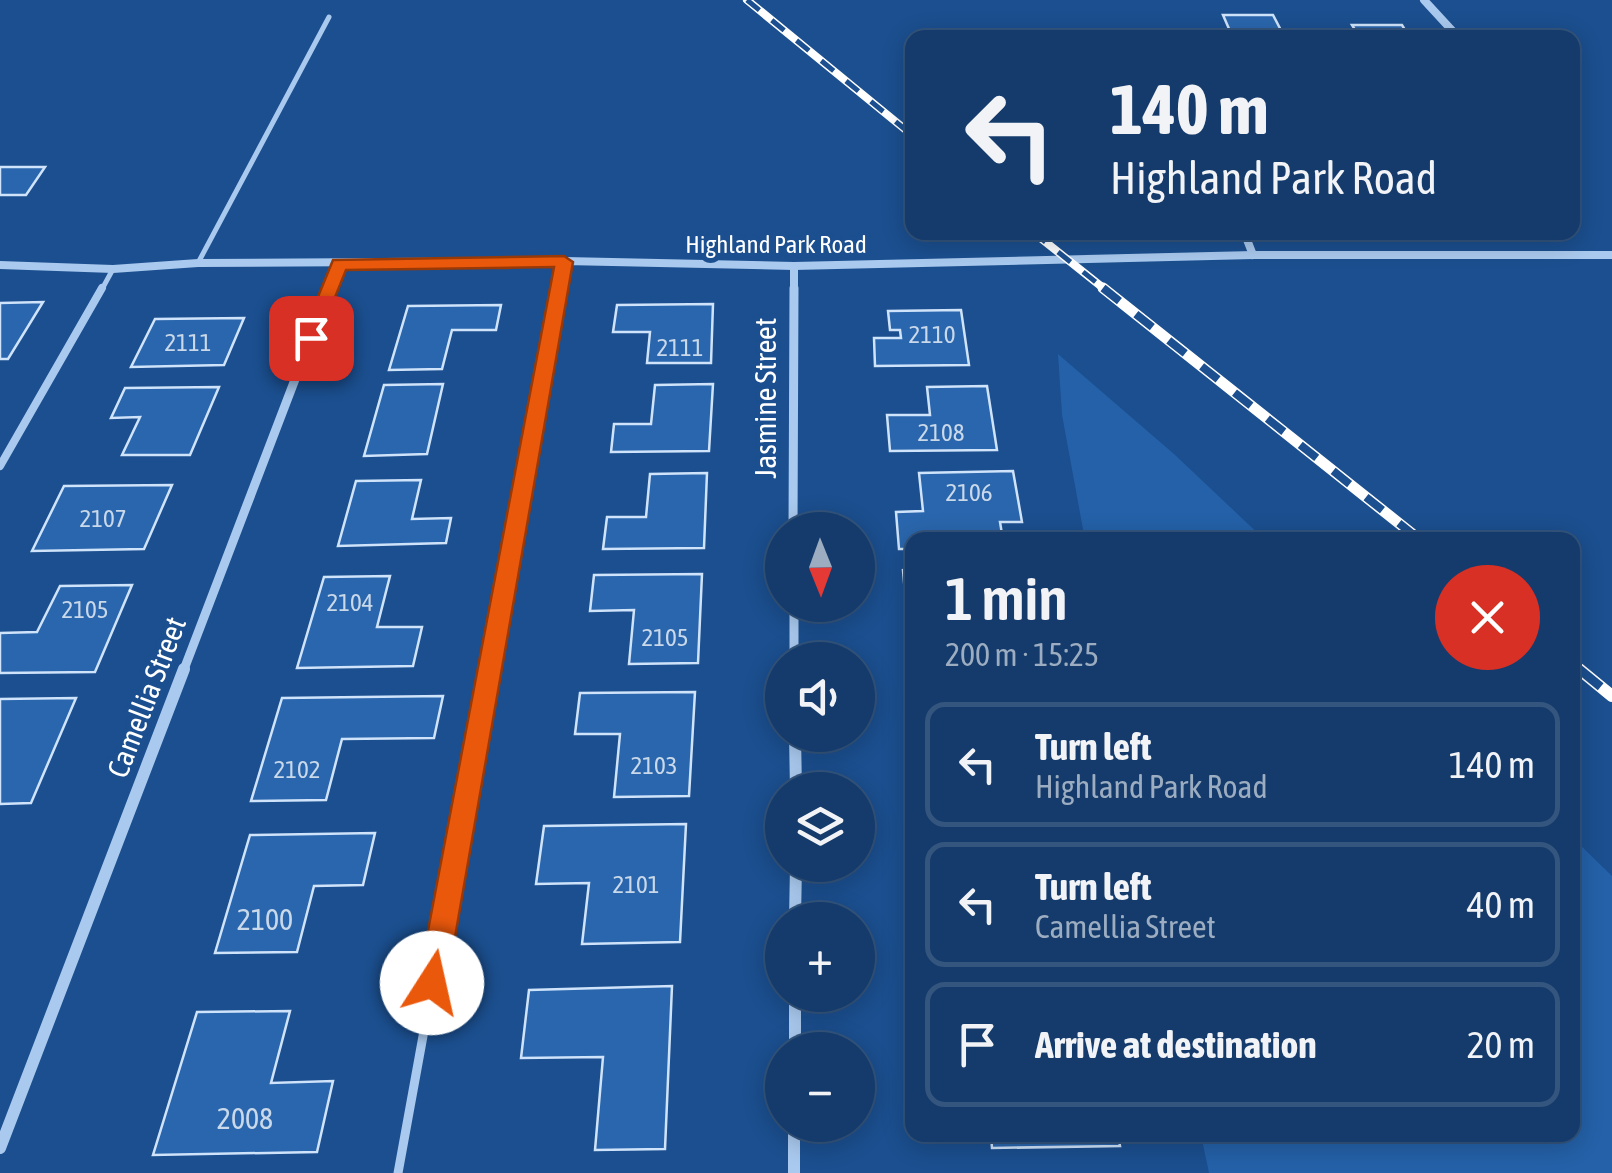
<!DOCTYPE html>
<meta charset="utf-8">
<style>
:root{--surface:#143b6b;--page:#1d4271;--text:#f1f3f6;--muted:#9dadc1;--line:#33557e}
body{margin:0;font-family:"Asap Condensed",sans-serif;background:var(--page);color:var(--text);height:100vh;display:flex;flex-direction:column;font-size:38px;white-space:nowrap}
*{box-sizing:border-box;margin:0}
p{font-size:32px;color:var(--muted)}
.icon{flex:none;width:55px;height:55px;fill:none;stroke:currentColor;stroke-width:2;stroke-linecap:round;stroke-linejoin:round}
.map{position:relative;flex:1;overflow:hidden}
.side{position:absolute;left:905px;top:532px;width:675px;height:610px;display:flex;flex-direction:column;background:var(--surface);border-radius:20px;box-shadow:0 5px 25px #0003,0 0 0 2px var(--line)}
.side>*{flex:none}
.top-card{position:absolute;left:905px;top:30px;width:675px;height:210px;border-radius:20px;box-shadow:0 5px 25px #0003,0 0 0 2px var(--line);background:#143b6b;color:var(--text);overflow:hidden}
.needle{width:65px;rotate:179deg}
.fabs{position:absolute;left:765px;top:512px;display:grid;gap:20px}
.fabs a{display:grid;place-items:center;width:110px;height:110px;border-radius:50%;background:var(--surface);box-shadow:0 5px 25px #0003,0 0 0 2px var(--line);font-size:50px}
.pin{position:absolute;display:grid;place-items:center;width:85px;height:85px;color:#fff;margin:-42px;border-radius:20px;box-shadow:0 5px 15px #0006}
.me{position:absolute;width:110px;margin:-55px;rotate:10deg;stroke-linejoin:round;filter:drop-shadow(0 0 8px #0008)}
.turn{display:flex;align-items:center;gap:35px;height:210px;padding:0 40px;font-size:45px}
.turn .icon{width:130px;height:130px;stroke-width:2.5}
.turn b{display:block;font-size:70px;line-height:85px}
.round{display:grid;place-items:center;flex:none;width:105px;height:105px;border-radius:52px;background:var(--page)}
.headline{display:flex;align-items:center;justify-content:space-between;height:170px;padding:0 40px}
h1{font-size:60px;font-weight:600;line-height:75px}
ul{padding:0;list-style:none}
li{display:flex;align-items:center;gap:30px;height:125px;margin:0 20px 15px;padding:0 20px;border:5px solid var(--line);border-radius:20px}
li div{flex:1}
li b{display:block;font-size:38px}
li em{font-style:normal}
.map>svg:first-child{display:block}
</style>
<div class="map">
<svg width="1612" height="1173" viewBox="0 0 1612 1173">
<rect width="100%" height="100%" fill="#1b4f8f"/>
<g fill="#2461a8">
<polygon points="1058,354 1174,454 1265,540 1085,540 1062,415"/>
<polygon points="1573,838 1612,876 1612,1173 1209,1173 1201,1135 1572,1135"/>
</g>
<g fill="#2a66ad" stroke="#cfe3fa" stroke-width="2.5">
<polygon points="1223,15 1273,15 1285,38 1233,38"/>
<polygon points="1352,25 1402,25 1410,38 1360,38"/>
<polygon points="0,167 45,167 26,195 0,195"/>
<polygon points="43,302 8,359 0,359 0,303"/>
<polygon points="713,304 711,363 647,363 650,332 613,332 617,305"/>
<polygon points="501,305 496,330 452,330 442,369 389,370 408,306"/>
<polygon points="961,310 969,365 875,366 874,338 901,338 900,330 890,330 888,311"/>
<polygon points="244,318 224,365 131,367 155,319"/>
<polygon points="443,384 427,454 364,456 384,385"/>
<polygon points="713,384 709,451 611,452 614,424 651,424 655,385"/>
<polygon points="987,386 997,450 890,451 887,415 930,415 927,387"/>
<polygon points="219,387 190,455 122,455 140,417 111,418 125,388"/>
<polygon points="1013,471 1022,522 1000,522 1003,540 912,540 912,549 899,549 896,512 923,511 919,473"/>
<polygon points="707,473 704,548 603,549 607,517 646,517 650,474"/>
<polygon points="421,480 412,519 451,518 446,543 338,546 356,481"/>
<polygon points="172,485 144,549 32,551 64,486"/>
<polygon points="912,569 912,662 911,662 903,570"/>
<polygon points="702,574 698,663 629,664 634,610 590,611 594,575"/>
<polygon points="390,576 377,627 422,627 413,666 297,668 324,577"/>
<polygon points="132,585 95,672 0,673 0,633 37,632 60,586"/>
<polygon points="695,692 689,796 614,797 620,734 575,734 580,693"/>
<polygon points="443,696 434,738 342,739 326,800 251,801 282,698"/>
<polygon points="76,698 31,803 0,804 0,699"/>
<polygon points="686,824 680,942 582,944 589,883 536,884 544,826"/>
<polygon points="375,833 363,885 314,886 297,952 215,953 250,835"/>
<polygon points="672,986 665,1149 595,1150 603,1057 521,1058 529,990"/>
<polygon points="290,1011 271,1083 333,1081 317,1152 153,1155 197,1012"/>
<polygon points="991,1135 1118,1135 1120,1146 992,1148"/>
</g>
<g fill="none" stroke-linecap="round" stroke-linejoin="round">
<g stroke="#a9c9ee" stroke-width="5">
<polyline points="198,263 329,17"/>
<polyline points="101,291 113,269"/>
<polyline points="560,291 565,261"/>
</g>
<g stroke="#a9c9ee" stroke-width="8">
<polyline points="0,466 102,288"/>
<polyline points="490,672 560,288"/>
</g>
<polyline stroke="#a9c9ee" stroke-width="9" points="398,1173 490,669"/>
<g stroke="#a9c9ee" stroke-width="8">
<polyline points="1424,0 1459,38"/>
<polyline points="1244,232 1253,255"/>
<polyline points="0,265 113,269 198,263 565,261 794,266 1253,255 1612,255"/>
<polyline points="329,291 339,264"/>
<polyline points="794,291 794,266"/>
</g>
<g stroke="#a9c9ee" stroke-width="9">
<polyline points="793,530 794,288"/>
<polyline points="794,605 794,660"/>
<polyline points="183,672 330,288"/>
</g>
<g stroke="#a9c9ee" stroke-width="12">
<polyline points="795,735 796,790"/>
<polyline points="795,920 796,865"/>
<polyline points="795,995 795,1050"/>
<polyline points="794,1125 794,1173"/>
<polyline points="0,1148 184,669"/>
</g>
<g stroke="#fff" stroke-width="8">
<g id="rail-far2">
<polyline points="747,0 912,135"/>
<polyline points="1033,232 1107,291"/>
</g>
</g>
<g stroke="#fff" stroke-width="11">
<g id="rail-far1">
<polyline points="1103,288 1420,540"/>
<polyline points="1572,664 1582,672"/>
</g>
</g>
<g stroke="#fff" stroke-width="12">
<polyline id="rail" points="1579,669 1612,696"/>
</g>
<use href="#rail-far2" stroke="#1b4f8f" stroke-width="5" stroke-dasharray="16" stroke-linecap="butt"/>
<use href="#rail-far1" stroke="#1b4f8f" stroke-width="8" stroke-dasharray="21" stroke-linecap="butt"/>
<use href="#rail" stroke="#1b4f8f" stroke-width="9" stroke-dasharray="28" stroke-linecap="butt"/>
</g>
<polygon fill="#ea580c" stroke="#983908" stroke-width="2.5" points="564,256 573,262 447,983 443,993 432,997 422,993 418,983 554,267 346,270 317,342 311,344 301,338 333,260"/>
<g text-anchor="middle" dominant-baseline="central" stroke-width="10" stroke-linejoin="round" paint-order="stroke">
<g font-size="25" fill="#fff" stroke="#1b4f8f">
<text x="776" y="244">Highland Park Road</text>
</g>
<g font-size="25" fill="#cad9ea">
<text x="932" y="334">2110</text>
<text x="188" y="342">2111</text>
<text x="680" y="347">2111</text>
<text x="941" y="432">2108</text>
<text x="969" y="492">2106</text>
<text x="103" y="518">2107</text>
<text x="350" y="602">2104</text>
<text x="85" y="609">2105</text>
<text x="665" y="637">2105</text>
<text x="654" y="765">2103</text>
<text x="297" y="769">2102</text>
<text x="636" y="884">2101</text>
</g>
<g font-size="30" fill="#fff" stroke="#1b4f8f">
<text transform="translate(765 398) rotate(-90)">Jasmine Street</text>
<text transform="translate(146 697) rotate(-69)">Camellia Street</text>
</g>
<g font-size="30" fill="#cad9ea">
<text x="265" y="919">2100</text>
<text x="245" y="1118">2008</text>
</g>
</g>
</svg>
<div class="fabs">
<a><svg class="needle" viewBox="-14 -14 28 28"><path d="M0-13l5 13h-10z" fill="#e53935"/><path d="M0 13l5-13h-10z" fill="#9dadc1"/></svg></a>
<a><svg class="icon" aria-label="sound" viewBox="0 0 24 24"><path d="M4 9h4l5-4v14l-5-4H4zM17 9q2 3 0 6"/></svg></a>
<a><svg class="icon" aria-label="layers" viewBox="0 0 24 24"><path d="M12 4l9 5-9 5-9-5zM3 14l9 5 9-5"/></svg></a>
<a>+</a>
<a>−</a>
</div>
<div class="pin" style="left:311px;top:338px;background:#d93025"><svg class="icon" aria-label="arrive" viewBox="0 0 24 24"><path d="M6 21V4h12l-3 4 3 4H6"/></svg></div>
<svg class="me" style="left:432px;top:983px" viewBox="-20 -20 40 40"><circle r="19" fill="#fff"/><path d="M0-13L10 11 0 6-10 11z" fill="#ea580c"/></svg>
<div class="top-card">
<div class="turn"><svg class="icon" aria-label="left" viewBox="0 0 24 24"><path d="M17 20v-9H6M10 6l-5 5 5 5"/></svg><div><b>140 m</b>Highland Park Road</div></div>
</div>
<section class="side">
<div class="headline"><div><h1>1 min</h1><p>200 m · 15:25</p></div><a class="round" style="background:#d93025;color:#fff"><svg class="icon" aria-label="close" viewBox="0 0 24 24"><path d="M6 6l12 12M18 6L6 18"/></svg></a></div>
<ul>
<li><svg class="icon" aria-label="left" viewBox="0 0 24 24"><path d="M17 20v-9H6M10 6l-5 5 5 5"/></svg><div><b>Turn left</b><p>Highland Park Road</p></div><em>140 m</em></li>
<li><svg class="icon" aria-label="left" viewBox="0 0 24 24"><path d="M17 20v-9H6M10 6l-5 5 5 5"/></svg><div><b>Turn left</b><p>Camellia Street</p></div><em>40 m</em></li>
<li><svg class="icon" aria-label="arrive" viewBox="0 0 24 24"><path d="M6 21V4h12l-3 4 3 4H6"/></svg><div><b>Arrive at destination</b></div><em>20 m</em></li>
</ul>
</section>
</div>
